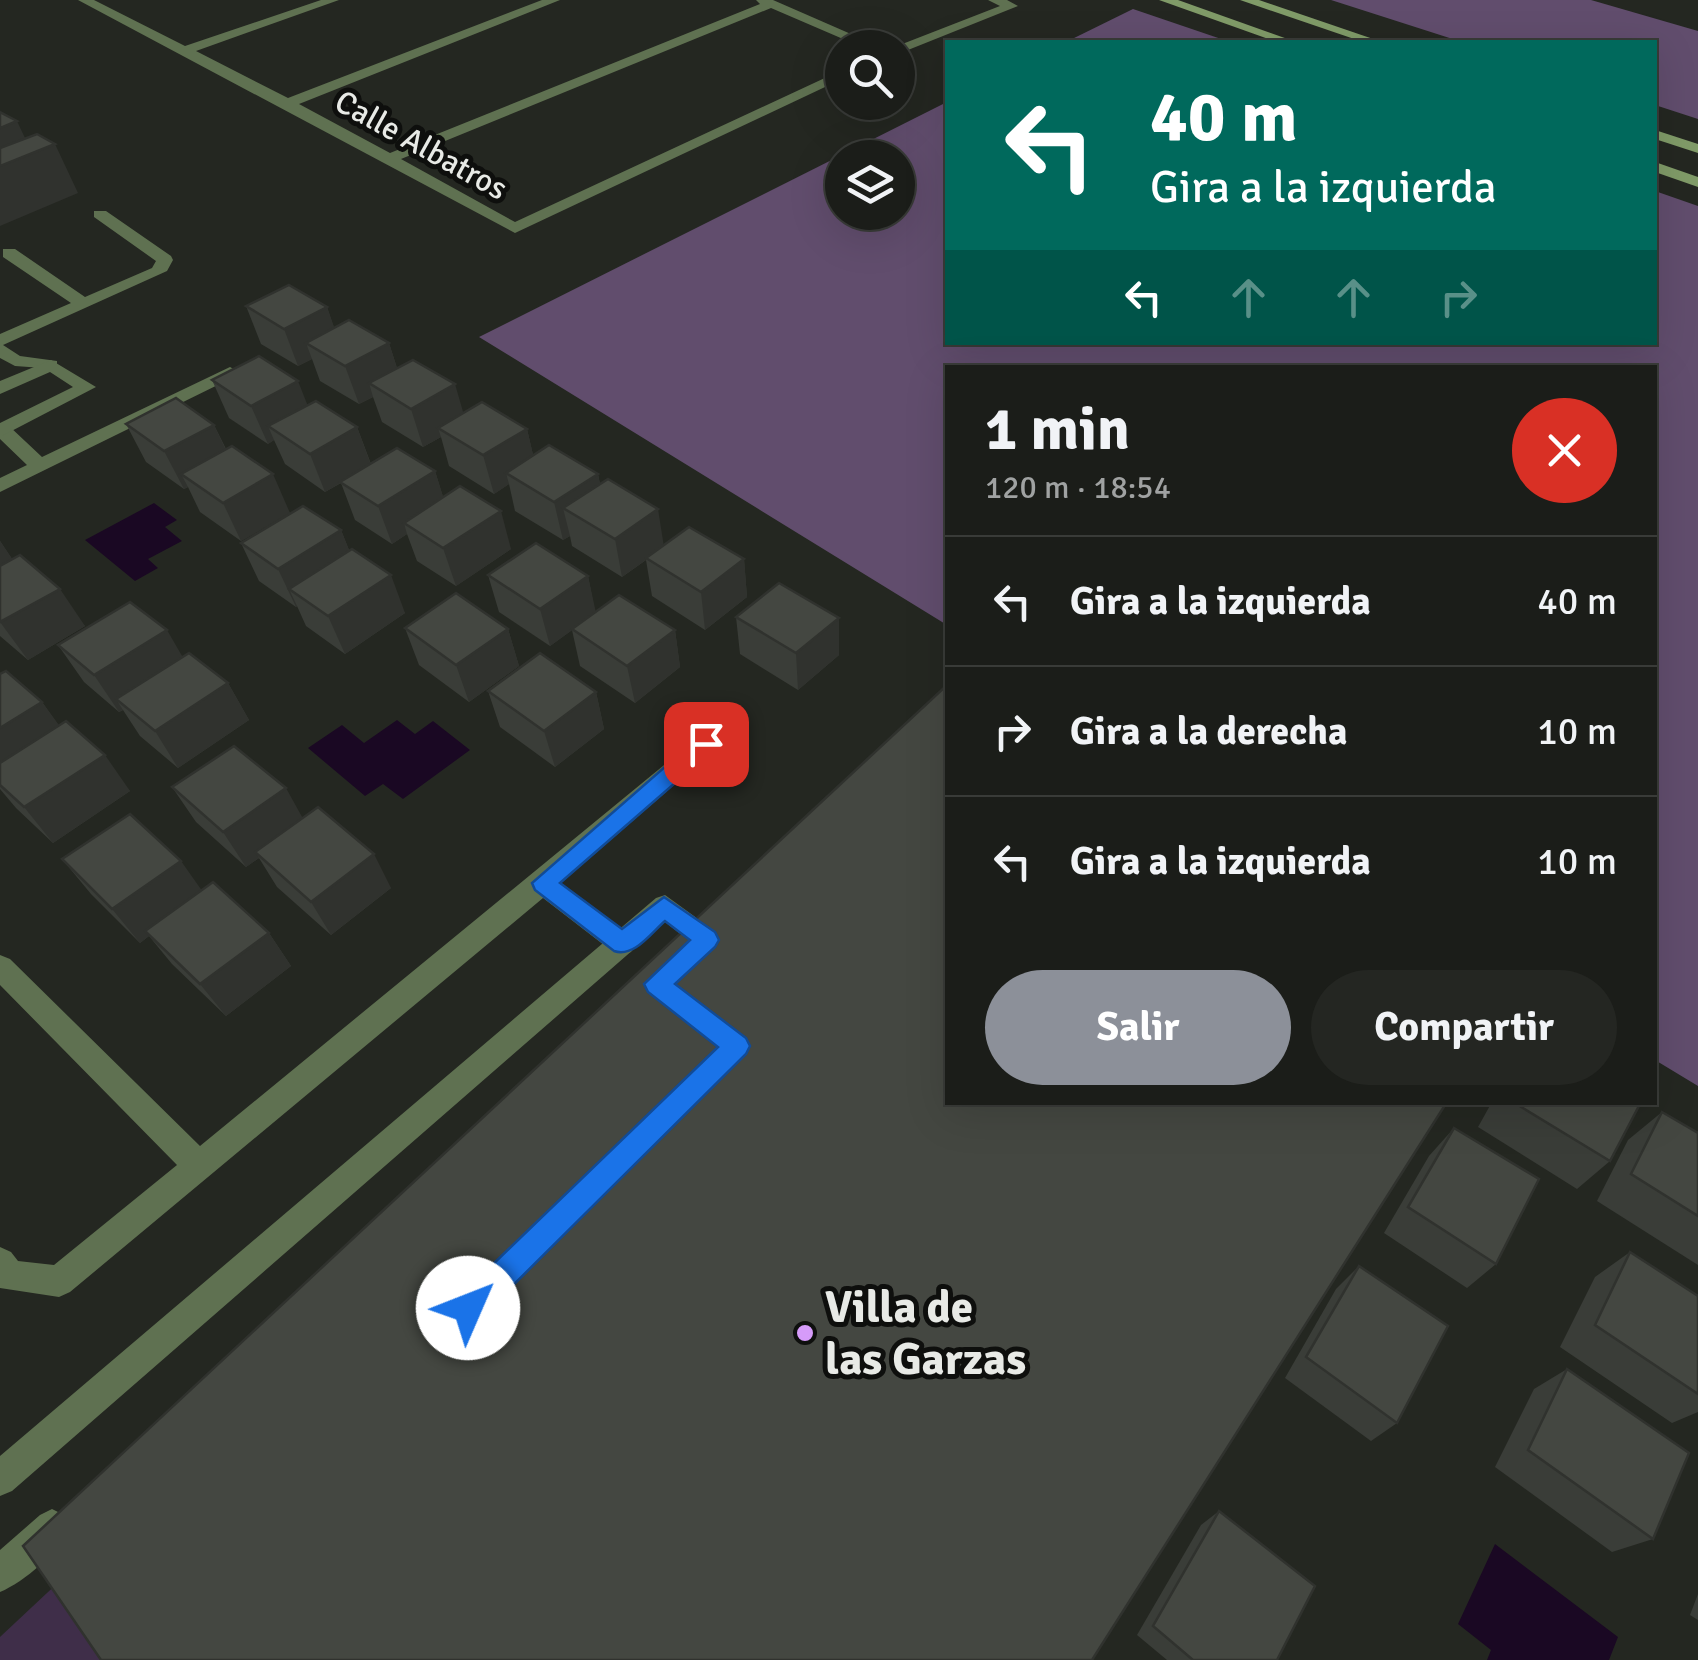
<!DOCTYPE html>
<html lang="es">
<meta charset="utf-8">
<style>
:root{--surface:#1b1d19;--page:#242622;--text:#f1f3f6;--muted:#a0a2a2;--line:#393b38;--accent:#8c9099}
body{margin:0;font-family:Signika,sans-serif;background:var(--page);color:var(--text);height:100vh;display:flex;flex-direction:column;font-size:38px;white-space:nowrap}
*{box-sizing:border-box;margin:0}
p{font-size:32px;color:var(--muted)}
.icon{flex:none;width:55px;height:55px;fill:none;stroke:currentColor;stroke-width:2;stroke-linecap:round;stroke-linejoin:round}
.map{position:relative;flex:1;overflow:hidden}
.panel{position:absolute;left:945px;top:365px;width:712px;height:740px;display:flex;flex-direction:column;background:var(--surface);border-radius:0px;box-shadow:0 10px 40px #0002,0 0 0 2px var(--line)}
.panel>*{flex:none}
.guide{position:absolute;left:945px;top:40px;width:712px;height:305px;border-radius:0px;box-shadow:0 10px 40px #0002,0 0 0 2px var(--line);background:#00695c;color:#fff;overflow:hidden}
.buttons{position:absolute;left:825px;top:30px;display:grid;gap:20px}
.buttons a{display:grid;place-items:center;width:90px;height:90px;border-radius:50%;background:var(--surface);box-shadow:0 10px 40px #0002,0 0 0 2px var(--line);font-size:50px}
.pin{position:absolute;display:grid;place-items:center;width:85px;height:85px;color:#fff;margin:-42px;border-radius:20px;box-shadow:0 5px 15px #0006}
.me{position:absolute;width:110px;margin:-55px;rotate:46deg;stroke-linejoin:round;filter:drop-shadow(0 0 8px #0008)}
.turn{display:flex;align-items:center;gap:35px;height:210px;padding:0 40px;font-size:45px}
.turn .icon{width:130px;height:130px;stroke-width:2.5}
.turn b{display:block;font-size:70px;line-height:85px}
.lanes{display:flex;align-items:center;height:95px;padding:0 40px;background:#0003;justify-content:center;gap:50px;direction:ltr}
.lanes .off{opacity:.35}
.round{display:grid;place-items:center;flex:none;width:105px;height:105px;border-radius:52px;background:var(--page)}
.summary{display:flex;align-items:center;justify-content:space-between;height:170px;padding:0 40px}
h1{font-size:60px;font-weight:700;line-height:75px}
.primary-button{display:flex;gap:20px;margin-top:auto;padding:20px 40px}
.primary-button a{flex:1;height:115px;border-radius:60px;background:var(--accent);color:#fff;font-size:40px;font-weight:700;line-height:115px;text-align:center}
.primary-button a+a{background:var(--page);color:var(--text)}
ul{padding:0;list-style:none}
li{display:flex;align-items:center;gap:30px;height:130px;padding:0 40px;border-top:2px solid var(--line)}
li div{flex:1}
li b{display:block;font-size:38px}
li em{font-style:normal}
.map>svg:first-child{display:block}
</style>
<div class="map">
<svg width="1698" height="1660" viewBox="0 0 1698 1660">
<rect width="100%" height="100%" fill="#242721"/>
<polygon fill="#3f2e49" points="79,1563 148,1660 0,1660 0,1637"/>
<g fill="#614d6d" fill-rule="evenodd">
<polygon points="1331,0 1591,0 1698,31 1698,119 1655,105 1655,42 1462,42"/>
<polygon points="1133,9 1230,42 1066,42"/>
<path d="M 947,102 L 948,342 L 1655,342 L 1655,191 L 1698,206 L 1698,1086 L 1655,1060 L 1655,368 L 948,368 L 947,625 L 479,337 ZM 842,158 L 898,158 L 898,212 L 842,212 Z"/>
</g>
<g fill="#1a0823">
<polygon points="154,503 177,520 165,527 182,541 148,559 158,568 135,581 85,540"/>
<polygon points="397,720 415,734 433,721 470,750 403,799 383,784 365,796 308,748 342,725 364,743"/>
<polygon points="1495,1544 1618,1637 1609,1660 1487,1660 1491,1650 1458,1624"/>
</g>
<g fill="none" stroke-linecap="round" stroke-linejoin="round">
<g fill="#5f7151" fill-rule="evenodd">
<polygon points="94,211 106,211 171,256 173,260 167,271 3,345 20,356 57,361 57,369 15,366 0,358 0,334 71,303 3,257 3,249 15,249 85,297 152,268 156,261 94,217"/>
<polygon points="230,367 239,372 236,376 0,492 0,478 27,465 0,439 0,425 9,426 42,457"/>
<polygon points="733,712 745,721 741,727 561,883 631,936 635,944 631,952 622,955 613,952 543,898 70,1292 59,1297 0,1288 0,1247 11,1252 18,1261 54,1265 177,1165 0,985 0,955 10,959 200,1146 725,715"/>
</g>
<g fill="#5f7151" fill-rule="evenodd">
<polygon points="78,0 94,0 185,46 321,0 339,0 196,51 288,98 542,0 560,0 299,104 390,153 760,4 756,0 773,0 883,48 864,48 771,8 401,159 515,222 842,70 842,79 515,233"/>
<polygon points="988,0 1007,0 1018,6 903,52 898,53 898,48 892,48 1000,6"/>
<polygon points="51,360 96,387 0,437 0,423 73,387 50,372 0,394 0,381"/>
<polygon points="665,895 716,932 720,940 716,948 699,957 690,954 686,946 688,940 665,922 12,1491 0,1496 0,1456 656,898"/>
<path d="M 52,1509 L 64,1515 L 70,1527 C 59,1552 24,1582 0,1592 L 0,1550 L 40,1515 Z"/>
</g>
<g fill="#809b68" fill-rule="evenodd">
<polygon points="1159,0 1178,0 1296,42 1277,42"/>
<polygon points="1240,0 1259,0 1382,42 1363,42"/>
<polygon points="1655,130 1698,144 1698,153 1655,139"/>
<polygon points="1655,162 1698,177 1698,187 1655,172"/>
</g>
</g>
<g fill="#3a3d38">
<polygon points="246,306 327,307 334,328 389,343 397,368 463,413 527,429 533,455 598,474 600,484 664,546 744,559 747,597 705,630 652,596 646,560 622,577 572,546 570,536 563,540 515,511 509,484 494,494 449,466 441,437 423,447 382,422 373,397 359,404 320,381 312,359 298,366 261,344"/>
<polygon points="212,380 308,405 357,427 371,464 435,471 443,497 511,549 456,586 417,561 407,534 392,544 355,520 341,483 325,492 285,464 274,440 268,444 229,418"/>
<polygon points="126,424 214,425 226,449 290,513 241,541 200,512 188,487 184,489 146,462"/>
<polygon points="341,530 349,550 405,613 345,654 306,626 297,606 296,607 259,581 241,543"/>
<polygon points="0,541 12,559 85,626 28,660 0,636"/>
<polygon points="488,575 588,576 595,612 675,630 680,667 635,703 580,666 572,630 550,646 499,612"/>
<polygon points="736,617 839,618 839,655 798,690 740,654"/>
<polygon points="405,628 508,629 519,666 469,702 419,665"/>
<polygon points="58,645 228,683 249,720 178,768 140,736 123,710 119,712 84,682"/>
<polygon points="0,674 42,702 59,726 130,791 53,843 16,808 0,789"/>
<polygon points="488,691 596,692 604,729 555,767 500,727"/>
<polygon points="172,787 303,818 391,888 331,935 277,887 259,858 246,867 196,822"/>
<polygon points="62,859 202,890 269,933 291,966 226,1016 172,964 149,936 140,943 91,894"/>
<polygon points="1492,1102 1641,1102 1610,1161 1577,1189 1478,1127"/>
<polygon points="1662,1112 1698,1133 1698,1265 1597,1201 1628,1140"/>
<polygon points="1454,1128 1496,1264 1467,1288 1384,1233 1429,1156"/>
<polygon points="1630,1252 1698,1296 1698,1412 1672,1423 1560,1347 1595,1277"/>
<polygon points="1359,1266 1397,1423 1371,1441 1285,1378 1336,1289"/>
<polygon points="1567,1369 1653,1539 1612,1552 1495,1467 1534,1389"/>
<polygon points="1219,1511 1277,1660 1167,1660 1137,1635 1201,1525"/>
<polygon points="1698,1594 1698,1620 1690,1615"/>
</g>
<g fill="#30322e">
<polygon points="17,121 32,153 55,144 78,193 0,226 0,128"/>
<polygon points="327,307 340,344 306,343 312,359 298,366 284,329"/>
<polygon points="389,343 401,381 369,383 373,397 359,404 345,366"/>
<polygon points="298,381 313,419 268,426 274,440 268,444 251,406"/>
<polygon points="455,384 466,422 438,428 441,437 423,447 411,409"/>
<polygon points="214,425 232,463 181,474 188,487 184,489 164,451"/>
<polygon points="357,427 371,465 325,492 310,454"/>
<polygon points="527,429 536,467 506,473 509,484 494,494 483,455"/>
<polygon points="435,471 447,509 404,523 407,534 392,544 378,506"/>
<polygon points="273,474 290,513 241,541 223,503"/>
<polygon points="598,474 605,512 563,508 570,536 563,540 554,502"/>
<polygon points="658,509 664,547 622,577 615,539"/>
<polygon points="501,511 511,549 456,586 443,548"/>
<polygon points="341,530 356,568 289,589 297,606 296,607 278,569"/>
<polygon points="0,541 21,572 0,584"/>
<polygon points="744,559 747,597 705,630 701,592"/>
<polygon points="391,575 405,613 345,654 328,616"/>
<polygon points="588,576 596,613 550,646 540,609"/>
<polygon points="60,589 85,626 28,660 0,622"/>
<polygon points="839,618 839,655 798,690 796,653"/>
<polygon points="508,629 519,666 469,702 456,665"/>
<polygon points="167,630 189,668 116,699 123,710 119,712 94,675"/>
<polygon points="675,630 680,667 635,703 627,666"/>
<polygon points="228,683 249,720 178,768 155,731"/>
<polygon points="596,692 604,729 555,767 544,731"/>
<polygon points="42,702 69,739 0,783 0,728"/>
<polygon points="105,755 130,791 53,843 24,807"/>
<polygon points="286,788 306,824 255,852 259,858 246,867 223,832"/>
<polygon points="374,854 391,888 331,935 311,902"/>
<polygon points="181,861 205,895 145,931 149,936 140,943 112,909"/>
<polygon points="269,933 291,966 226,1016 200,984"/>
</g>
<g fill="#444741" stroke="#30322e" stroke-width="2.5">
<polygon points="0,112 17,121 0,128"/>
<polygon points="37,134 55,144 0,166 0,148"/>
<polygon points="289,285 327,307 284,329 246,306"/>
<polygon points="349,320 389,343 345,366 306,343"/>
<polygon points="259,356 298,381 251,406 212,380"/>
<polygon points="413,360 455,384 411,409 369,383"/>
<polygon points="176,398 214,425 164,451 126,424"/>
<polygon points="316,401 357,427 310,454 268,426"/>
<polygon points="482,402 527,429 483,455 438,428"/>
<polygon points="549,445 598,474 554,502 506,473"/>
<polygon points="232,446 273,474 223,503 181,474"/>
<polygon points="397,448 435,471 378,506 340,482"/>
<polygon points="608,479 658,509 615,539 563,508"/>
<polygon points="460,486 501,511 443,548 404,523"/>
<polygon points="303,506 341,530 278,569 241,543"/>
<polygon points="689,527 744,559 701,592 646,558"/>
<polygon points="536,543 588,576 540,609 488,575"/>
<polygon points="352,549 391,575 328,616 289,589"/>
<polygon points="20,555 60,589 0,622 0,566"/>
<polygon points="779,583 839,618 796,653 736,617"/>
<polygon points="456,593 508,629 456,665 405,628"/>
<polygon points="619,595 675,630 627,666 572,629"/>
<polygon points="130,602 167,630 94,675 58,645"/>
<polygon points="189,653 228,683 155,731 116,699"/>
<polygon points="540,653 596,692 544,731 488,691"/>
<polygon points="6,671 42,702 0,728 0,674"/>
<polygon points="948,684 948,1102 1447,1102 1092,1660 101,1660 23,1546"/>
<polygon points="66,721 105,755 24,807 0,785 0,763"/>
<polygon points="234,746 286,788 223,832 172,787"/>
<polygon points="318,807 374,854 311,902 255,852"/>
<polygon points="130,814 181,861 112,909 62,859"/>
<polygon points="213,882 269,933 200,984 145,931"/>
<polygon points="1513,1102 1641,1102 1610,1161"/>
<polygon points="1662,1112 1698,1133 1698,1216 1631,1174"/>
<polygon points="1454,1128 1539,1179 1496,1264 1408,1207"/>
<polygon points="1630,1252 1698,1296 1698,1394 1595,1325"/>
<polygon points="1359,1266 1448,1326 1397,1423 1306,1357"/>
<polygon points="1567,1369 1689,1453 1653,1539 1528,1450"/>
<polygon points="1219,1511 1315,1586 1277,1660 1193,1660 1153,1626"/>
</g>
<path fill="#1a73e8" stroke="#114b97" stroke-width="2.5" d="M 706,736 L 716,744 L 713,750 L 560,883 L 622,929 L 664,897 L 715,932 L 719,940 L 715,947 L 675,984 L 746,1038 L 750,1046 L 746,1054 L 479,1319 L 468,1323 L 458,1319 L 454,1308 L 458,1298 L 718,1047 L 648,992 L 644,984 L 690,940 L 665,921 C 651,933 634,958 614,951 L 535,890 L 532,883 L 698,738 Z"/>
<circle fill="#d69bf9" stroke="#0e0f0d" stroke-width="4" cx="805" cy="1333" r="10"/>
<g text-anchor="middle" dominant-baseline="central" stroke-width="10" stroke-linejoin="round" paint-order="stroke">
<g font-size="32" fill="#e8eae6" stroke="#0e0f0d">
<text transform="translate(421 145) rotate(29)">Calle Albatros</text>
</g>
<g font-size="45" font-weight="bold" fill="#e8eae6" stroke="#0e0f0d" text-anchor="start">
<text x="825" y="1307">Villa de<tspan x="825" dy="52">las Garzas</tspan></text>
</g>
</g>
</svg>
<div class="buttons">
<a><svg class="icon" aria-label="search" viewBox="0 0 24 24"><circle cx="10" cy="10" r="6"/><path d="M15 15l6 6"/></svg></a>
<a><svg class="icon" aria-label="layers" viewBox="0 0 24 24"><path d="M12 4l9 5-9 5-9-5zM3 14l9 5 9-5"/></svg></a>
</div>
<div class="pin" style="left:706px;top:744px;background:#d93025"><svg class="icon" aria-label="arrive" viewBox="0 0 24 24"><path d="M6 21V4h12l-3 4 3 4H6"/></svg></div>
<svg class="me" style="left:468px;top:1308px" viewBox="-20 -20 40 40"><circle r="19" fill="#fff"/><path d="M0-13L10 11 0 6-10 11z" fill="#1a73e8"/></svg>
<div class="guide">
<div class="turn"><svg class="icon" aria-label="left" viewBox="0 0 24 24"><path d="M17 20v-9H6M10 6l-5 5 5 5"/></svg><div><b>40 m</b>Gira a la izquierda</div></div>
<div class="lanes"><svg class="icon" aria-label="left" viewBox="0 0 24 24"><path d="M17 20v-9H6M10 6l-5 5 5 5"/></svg><svg class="icon off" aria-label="ahead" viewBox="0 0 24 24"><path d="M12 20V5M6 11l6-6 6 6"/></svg><svg class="icon off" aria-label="ahead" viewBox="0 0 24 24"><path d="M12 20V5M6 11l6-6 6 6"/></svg><svg class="icon off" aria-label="right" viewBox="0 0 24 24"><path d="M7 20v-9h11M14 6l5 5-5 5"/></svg></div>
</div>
<section class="panel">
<div class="summary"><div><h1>1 min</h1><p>120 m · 18:54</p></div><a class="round" style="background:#d93025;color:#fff"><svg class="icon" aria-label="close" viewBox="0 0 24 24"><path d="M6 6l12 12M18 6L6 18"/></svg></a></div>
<ul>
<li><svg class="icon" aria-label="left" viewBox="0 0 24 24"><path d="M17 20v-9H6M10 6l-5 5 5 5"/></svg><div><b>Gira a la izquierda</b></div><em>40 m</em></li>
<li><svg class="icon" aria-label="right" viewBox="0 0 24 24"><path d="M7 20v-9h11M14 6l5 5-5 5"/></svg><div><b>Gira a la derecha</b></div><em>10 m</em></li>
<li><svg class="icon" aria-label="left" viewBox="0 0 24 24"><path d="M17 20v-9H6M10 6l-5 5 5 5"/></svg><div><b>Gira a la izquierda</b></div><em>10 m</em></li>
</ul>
<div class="primary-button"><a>Salir</a><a>Compartir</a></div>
</section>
</div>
